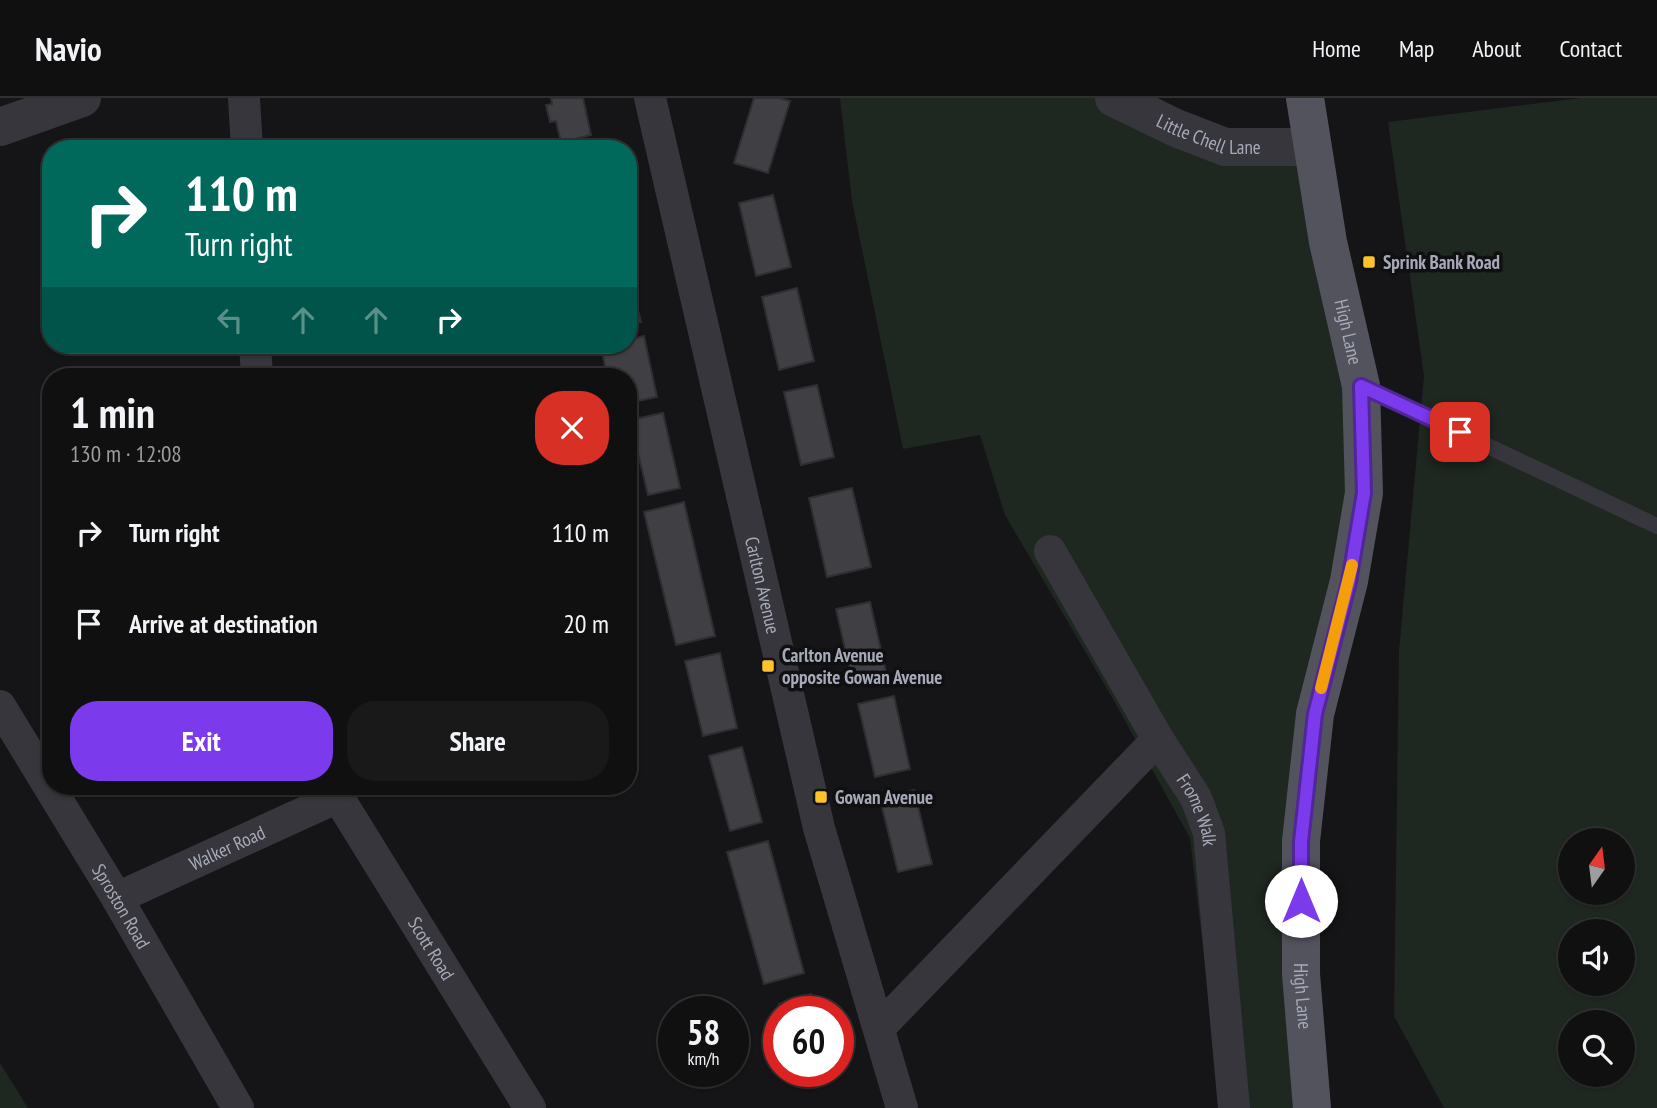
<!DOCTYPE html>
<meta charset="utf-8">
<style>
:root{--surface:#101011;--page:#19191a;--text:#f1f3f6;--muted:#9c9d9f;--line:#303031;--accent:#7c3aed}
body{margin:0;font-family:"PT Sans Narrow",sans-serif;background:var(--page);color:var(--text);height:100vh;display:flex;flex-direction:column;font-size:26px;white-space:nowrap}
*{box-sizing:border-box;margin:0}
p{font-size:23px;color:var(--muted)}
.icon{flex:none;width:38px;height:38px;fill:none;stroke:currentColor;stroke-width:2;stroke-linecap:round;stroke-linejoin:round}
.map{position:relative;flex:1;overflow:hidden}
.drawer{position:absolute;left:42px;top:270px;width:595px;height:427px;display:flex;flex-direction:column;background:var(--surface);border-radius:28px;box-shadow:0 2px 5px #0004,0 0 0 2px var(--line)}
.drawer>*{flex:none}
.top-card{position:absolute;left:42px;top:42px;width:595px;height:214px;border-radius:28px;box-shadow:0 2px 5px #0004,0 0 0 2px var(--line);background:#00695c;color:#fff;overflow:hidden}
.needle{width:46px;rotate:14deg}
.fabs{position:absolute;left:1558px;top:730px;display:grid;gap:14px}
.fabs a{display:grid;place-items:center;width:77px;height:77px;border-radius:50%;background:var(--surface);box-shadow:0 2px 5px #0004,0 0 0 2px var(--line);font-size:35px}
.speed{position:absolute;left:658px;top:898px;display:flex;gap:14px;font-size:35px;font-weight:700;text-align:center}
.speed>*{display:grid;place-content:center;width:91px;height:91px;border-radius:50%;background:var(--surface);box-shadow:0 2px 5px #0004,0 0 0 2px var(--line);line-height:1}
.speed small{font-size:18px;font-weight:400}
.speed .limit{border:10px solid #d22;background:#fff;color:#111}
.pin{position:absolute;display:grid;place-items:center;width:60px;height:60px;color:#fff;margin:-30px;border-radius:14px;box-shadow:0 4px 10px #0006}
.me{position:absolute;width:77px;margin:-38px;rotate:0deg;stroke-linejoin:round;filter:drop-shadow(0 0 5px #0008)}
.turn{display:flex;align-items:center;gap:24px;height:147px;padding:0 28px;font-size:32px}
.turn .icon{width:91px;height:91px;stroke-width:2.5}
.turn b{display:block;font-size:49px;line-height:60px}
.lanes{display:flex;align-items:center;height:66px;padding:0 28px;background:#0003;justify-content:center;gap:35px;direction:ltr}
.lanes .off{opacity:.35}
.round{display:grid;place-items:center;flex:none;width:74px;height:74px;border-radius:28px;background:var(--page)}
.overview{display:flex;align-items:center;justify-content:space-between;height:119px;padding:0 28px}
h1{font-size:42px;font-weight:700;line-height:52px}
.cta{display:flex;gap:14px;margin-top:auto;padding:14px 28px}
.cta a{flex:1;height:80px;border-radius:28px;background:var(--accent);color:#fff;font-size:28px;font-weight:700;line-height:80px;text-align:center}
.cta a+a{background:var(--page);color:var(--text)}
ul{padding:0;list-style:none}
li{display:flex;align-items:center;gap:21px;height:91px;padding:0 28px}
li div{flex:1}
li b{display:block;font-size:26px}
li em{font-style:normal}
header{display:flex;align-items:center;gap:42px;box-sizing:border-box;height:98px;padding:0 35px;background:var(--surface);border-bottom:2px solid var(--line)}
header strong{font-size:33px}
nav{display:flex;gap:38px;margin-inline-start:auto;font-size:24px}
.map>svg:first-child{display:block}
</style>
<header>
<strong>Navio</strong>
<nav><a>Home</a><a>Map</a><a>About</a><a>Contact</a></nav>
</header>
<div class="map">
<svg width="1657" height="1010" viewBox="0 0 1657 1010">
<rect width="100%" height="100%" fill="#151517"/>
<g fill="#1f2721" fill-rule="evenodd">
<polygon points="840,0 1114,0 1176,30 1311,49 1361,288 1315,616 1313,1010 1222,1010 1190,740 1113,601 1005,417 980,337 903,351 852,103"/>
<path d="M 1581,0 L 1657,0 L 1657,1010 L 1444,1010 L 1394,918 L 1399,553 L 1424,278 L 1388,24 ZM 1570,742 L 1622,742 L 1622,794 L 1570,794 ZM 1570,833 L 1622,833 L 1622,886 L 1570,886 ZM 1570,924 L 1622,924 L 1622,976 L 1570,976 Z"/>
<polygon points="0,965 28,1010 0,1010"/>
</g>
<g fill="#3f3f44" stroke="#2f2f33" stroke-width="2">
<polygon points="551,0 583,0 591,37 561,44 556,23 550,24 546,7 552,6"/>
<polygon points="754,0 779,0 790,3 768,75 734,65"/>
<polygon points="583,46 584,51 561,51"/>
<polygon points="773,97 791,169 756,178 739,105"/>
<polygon points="628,172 641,224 628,226"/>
<polygon points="797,190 814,263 779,272 762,199"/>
<polygon points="644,238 657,299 628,305 628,278 607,278 601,248 628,247 628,242"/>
<polygon points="817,287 834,359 801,367 784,294"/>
<polygon points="663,315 680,390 648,397 630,322"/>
<polygon points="852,390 871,469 827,479 809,400"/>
<polygon points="684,404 715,538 676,547 644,414"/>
<polygon points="870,504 887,578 853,586 836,511"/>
<polygon points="720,555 737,630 703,638 685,563"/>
<polygon points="894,598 910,671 875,679 858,606"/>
<polygon points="742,649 762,724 730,733 709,658"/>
<polygon points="914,692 932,766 898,774 880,701"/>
<polygon points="768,743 804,875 764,886 727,754"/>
<polygon points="811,896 816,914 781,914 779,906"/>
</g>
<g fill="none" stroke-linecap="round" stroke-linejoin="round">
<polyline stroke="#36363c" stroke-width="16" points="1363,289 1657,428"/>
<g stroke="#36363c" stroke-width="32">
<polyline points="244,0 247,51"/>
<path id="s1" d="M 650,0 L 819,730 L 902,1010"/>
<polyline points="255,247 257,278"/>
<path id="s2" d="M 1050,453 L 1158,641 L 1196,700 L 1209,735 L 1234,1010"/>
<path id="s3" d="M 0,608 L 117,800 L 238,1010"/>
<path id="s4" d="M 336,688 L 338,699 L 530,1010"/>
<path id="s5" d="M 117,800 L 338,699"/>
<polyline points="879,930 1158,641"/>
</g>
<g stroke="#36363c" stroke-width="38">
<path id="s6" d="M 1114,0 L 1176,30 L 1225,49 L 1311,49"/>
<polyline points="0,29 82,0"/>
</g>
<path stroke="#52535c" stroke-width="38" id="s7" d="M 1305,0 L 1328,144 L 1361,288 L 1364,395 L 1349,483 L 1315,616 L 1301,743 L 1301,876 L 1312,1010"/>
</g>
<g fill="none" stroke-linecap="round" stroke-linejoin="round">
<g stroke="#51269a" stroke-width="18">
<polyline id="route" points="1301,803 1301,744 1315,616 1349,484 1364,395 1361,288 1460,334"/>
</g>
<use href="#route" stroke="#7c3aed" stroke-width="12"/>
<polyline stroke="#f59e0b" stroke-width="12" points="1321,590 1352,467"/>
</g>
<g fill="#fbc529" stroke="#101012" stroke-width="2.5">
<rect x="1362" y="157" width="14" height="14" rx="3.5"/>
<rect x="761" y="561" width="14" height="14" rx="3.5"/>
<rect x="814" y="692" width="14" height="14" rx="3.5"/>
</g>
<g text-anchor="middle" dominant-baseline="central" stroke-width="7" stroke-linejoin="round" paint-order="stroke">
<g font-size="19" fill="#a6aab8" stroke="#101012">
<text stroke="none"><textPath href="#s6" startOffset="103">Little Chell Lane</textPath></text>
<text stroke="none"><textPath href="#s7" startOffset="238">High Lane</textPath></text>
<text stroke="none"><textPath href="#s1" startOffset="500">Carlton Avenue</textPath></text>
<text stroke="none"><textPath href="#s2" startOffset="299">Frome Walk</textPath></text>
<text stroke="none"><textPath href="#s5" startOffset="121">Walker Road</textPath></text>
<text stroke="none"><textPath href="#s3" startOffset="234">Sproston Road</textPath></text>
<text stroke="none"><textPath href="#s4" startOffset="189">Scott Road</textPath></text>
<text stroke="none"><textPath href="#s7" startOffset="910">High Lane</textPath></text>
</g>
<g font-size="19" font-weight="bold" fill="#a6aab8" stroke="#101012" text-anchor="start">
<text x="1383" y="164">Sprink Bank Road</text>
<text x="782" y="557">Carlton Avenue<tspan x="782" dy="22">opposite Gowan Avenue</tspan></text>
<text x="835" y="699">Gowan Avenue</text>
</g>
</g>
</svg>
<div class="fabs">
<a><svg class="needle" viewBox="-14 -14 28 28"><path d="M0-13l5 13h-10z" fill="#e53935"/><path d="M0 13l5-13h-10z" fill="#9c9d9f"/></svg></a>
<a><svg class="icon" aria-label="sound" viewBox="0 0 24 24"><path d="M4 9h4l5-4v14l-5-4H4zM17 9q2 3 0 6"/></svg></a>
<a><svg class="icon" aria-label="search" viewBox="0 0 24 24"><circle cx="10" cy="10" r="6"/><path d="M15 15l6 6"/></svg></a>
</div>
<div class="speed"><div>58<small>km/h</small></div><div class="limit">60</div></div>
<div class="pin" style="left:1460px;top:334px;background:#d93025"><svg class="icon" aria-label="arrive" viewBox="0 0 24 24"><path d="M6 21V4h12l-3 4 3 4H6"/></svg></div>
<svg class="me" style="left:1301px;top:803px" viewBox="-20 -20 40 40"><circle r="19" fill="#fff"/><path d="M0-13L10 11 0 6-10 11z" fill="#7c3aed"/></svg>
<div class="top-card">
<div class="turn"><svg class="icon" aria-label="right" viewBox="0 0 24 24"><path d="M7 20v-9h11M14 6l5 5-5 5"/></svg><div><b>110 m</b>Turn right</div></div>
<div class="lanes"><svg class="icon off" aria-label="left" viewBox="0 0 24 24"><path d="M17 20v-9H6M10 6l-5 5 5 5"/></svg><svg class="icon off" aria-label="ahead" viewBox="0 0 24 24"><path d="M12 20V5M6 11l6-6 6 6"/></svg><svg class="icon off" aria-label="ahead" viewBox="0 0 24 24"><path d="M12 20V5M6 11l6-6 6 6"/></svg><svg class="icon" aria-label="right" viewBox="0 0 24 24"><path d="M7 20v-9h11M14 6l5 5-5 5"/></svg></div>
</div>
<section class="drawer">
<div class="overview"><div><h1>1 min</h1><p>130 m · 12:08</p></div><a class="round" style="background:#d93025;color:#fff"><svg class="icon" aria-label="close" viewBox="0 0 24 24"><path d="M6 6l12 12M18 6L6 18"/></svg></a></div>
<ul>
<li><svg class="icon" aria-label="right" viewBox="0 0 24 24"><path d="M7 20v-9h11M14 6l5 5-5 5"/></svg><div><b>Turn right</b></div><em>110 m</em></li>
<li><svg class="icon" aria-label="arrive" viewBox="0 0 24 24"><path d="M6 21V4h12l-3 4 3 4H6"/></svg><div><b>Arrive at destination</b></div><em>20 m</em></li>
</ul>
<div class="cta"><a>Exit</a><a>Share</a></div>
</section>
</div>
